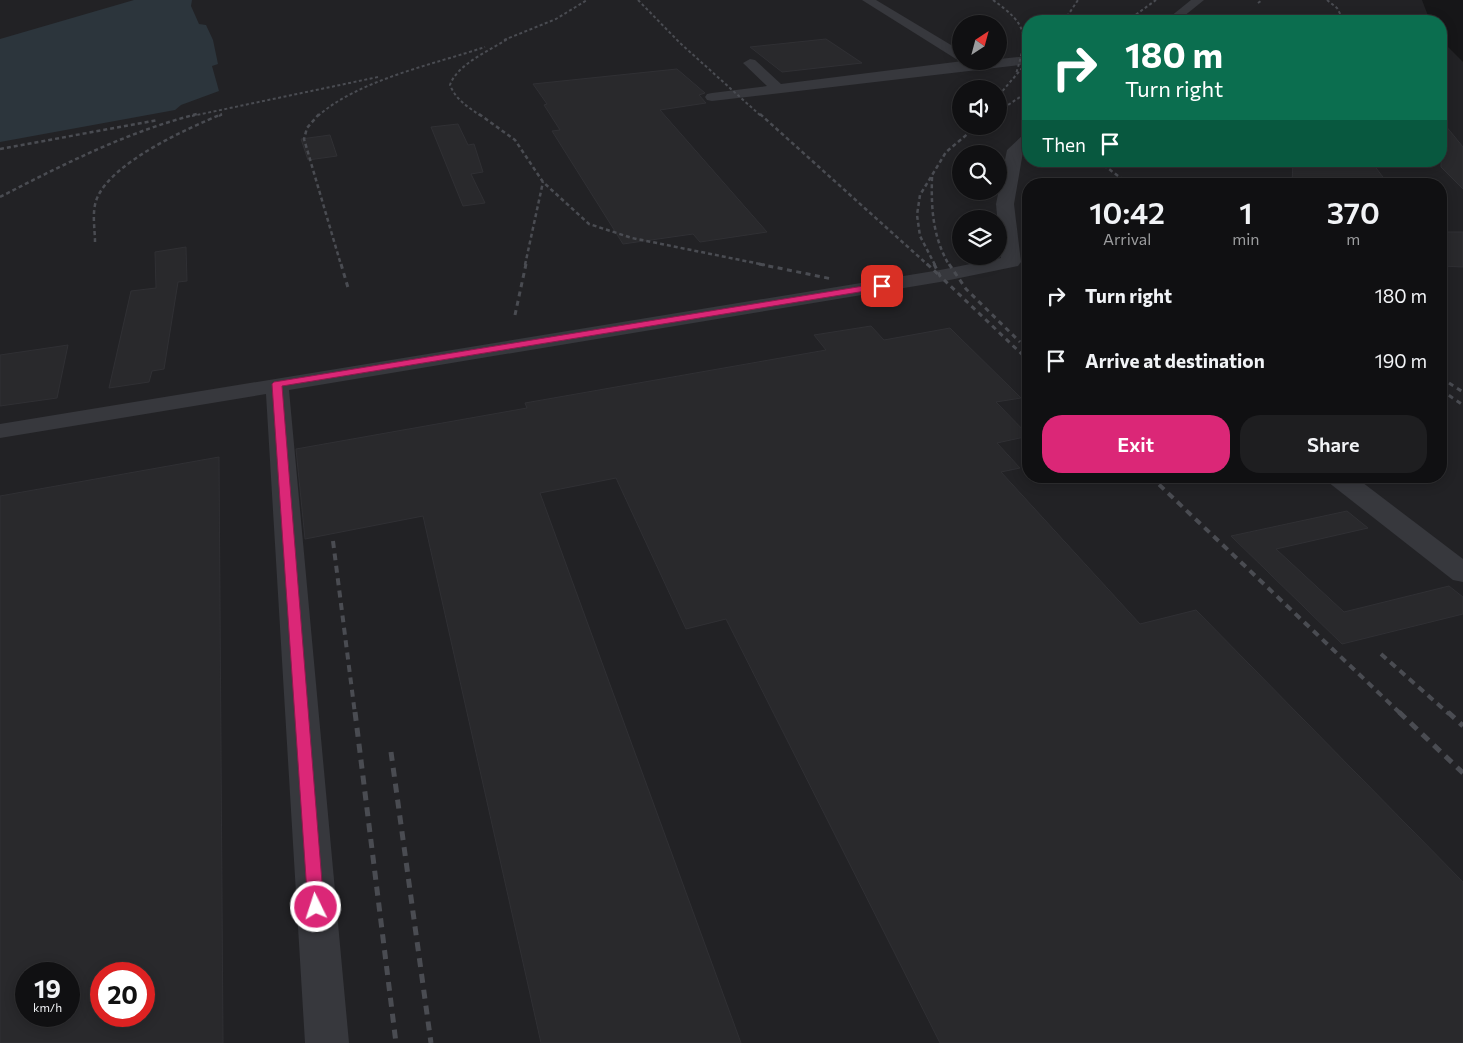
<!DOCTYPE html>
<style>
:root{--surface:#101012;--page:#1e1e20;--text:#f1f3f6;--muted:#9c9d9f;--line:#303032;--accent:#db2777}
body{margin:0;font-family:Commissioner,sans-serif;background:var(--page);color:var(--text);height:100vh;display:flex;flex-direction:column;font-size:19px;white-space:nowrap}
*{box-sizing:border-box;margin:0}
p{font-size:16px;color:var(--muted)}
.icon{flex:none;width:28px;height:28px;fill:none;stroke:currentColor;stroke-width:2;stroke-linecap:round;stroke-linejoin:round}
.map{position:relative;flex:1;overflow:hidden}
.drawer{position:absolute;left:1022px;top:178px;width:425px;height:305px;display:flex;flex-direction:column;background:var(--surface);border-radius:20px;box-shadow:0 2px 12px #0003,0 0 0 1px var(--line)}
.drawer>*{flex:none}
.hud{position:absolute;left:1022px;top:15px;width:425px;height:152px;border-radius:20px;box-shadow:0 2px 12px #0003,0 0 0 1px var(--line);background:#0b6e4f;color:#fff;overflow:hidden}
.needle{width:32px;rotate:36deg}
.controls{position:absolute;left:952px;top:15px;display:grid;gap:10px}
.controls a{display:grid;place-items:center;width:55px;height:55px;border-radius:50%;background:var(--surface);box-shadow:0 2px 12px #0003,0 0 0 1px var(--line);font-size:25px}
.speed{position:absolute;left:15px;top:962px;display:flex;gap:10px;font-size:25px;font-weight:700;text-align:center}
.speed>*{display:grid;place-content:center;width:65px;height:65px;border-radius:50%;background:var(--surface);box-shadow:0 2px 12px #0003,0 0 0 1px var(--line);line-height:1}
.speed small{font-size:12px;font-weight:400}
.speed .limit{border:8px solid #d22;background:#fff;color:#111}
.pin{position:absolute;display:grid;place-items:center;width:42px;height:42px;color:#fff;margin:-21px;border-radius:10px;box-shadow:0 2px 8px #0006}
.me{position:absolute;width:55px;margin:-28px;rotate:356deg;stroke-linejoin:round;filter:drop-shadow(0 0 4px #0008)}
.turn{display:flex;align-items:center;gap:18px;height:105px;padding:0 20px;font-size:22px}
.turn .icon{width:65px;height:65px;stroke-width:2.5}
.turn b{display:block;font-size:35px;line-height:42px}
.then{display:flex;align-items:center;height:48px;padding:0 20px;background:#0003;gap:10px;font-size:19px}
.eta{display:flex;justify-content:space-evenly;align-items:center;height:85px;text-align:center}
.eta b{font-size:30px;font-weight:600;line-height:35px}
.button{display:flex;gap:10px;margin-top:auto;padding:10px 20px}
.button a{flex:1;height:58px;border-radius:20px;background:var(--accent);color:#fff;font-size:20px;font-weight:600;line-height:58px;text-align:center}
.button a+a{background:var(--page);color:var(--text)}
ul{padding:0;list-style:none}
li{display:flex;align-items:center;gap:15px;height:65px;padding:0 20px}
li div{flex:1}
li b{display:block;font-size:19px}
li em{font-style:normal}
.map>svg:first-child{display:block}
</style>
<div class="map">
<svg width="1463" height="1043" viewBox="0 0 1463 1043">
<rect width="100%" height="100%" fill="#161618"/>
<path fill="#222225" fill-rule="evenodd" d="M 0,0 L 1422,0 L 1430,21 L 1029,21 L 1029,161 L 1441,161 L 1441,40 L 1463,62 L 1463,1043 L 0,1043 ZM 961,24 L 999,24 L 999,61 L 961,61 ZM 961,89 L 999,89 L 999,126 L 961,126 ZM 961,154 L 999,154 L 999,191 L 961,191 ZM 1029,184 L 1441,184 L 1441,476 L 1029,476 ZM 961,219 L 999,219 L 999,256 L 961,256 ZM 26,974 L 69,974 L 69,1016 L 26,1016 ZM 101,974 L 144,974 L 144,1016 L 101,1016 Z"/>
<polygon fill="#2c353c" points="134,0 192,0 191,6 199,24 206,25 213,40 218,64 212,66 219,91 181,105 175,110 0,142 0,39"/>
<g fill="#29292c" stroke="#303034" fill-rule="evenodd">
<polygon points="826,39 862,63 782,72 750,47"/>
<polygon points="677,69 705,93 699,95 706,103 660,110 767,232 700,242 693,234 623,244 552,131 560,130 544,105 547,104 533,84"/>
<polygon points="1441,120 1463,147 1463,189 1441,167"/>
<polygon points="458,124 468,145 474,144 483,172 471,174 485,203 463,206 431,127"/>
<polygon points="330,135 337,156 308,160 301,139"/>
<polygon points="1293,161 1371,161 1388,184 1292,184"/>
<polygon points="1441,232 1463,232 1463,267 1441,266"/>
<polygon points="186,247 187,281 178,282 164,369 152,371 149,382 109,388 131,291 156,288 155,252"/>
<polygon points="871,326 884,340 950,328 1021,398 996,402 1029,436 997,443 1020,468 1001,472 1140,624 1196,610 1463,882 1463,1043 940,1043 726,619 686,629 616,478 540,493 741,1043 541,1043 423,516 305,539 296,449 527,408 525,403 826,350 814,335"/>
<polygon points="68,345 57,398 0,406 0,355"/>
<path d="M 219,457 L 223,1043 L 0,1043 L 0,496 ZM 26,974 L 69,974 L 69,1016 L 26,1016 ZM 101,974 L 144,974 L 144,1016 L 101,1016 Z"/>
<polygon points="1347,511 1368,528 1276,549 1344,612 1449,586 1463,597 1463,614 1342,644 1231,536"/>
</g>
<g fill="none" stroke-linecap="round" stroke-linejoin="round">
<g fill="#37383d" fill-rule="evenodd">
<polygon points="862,0 876,0 961,51 961,60 956,59"/>
<polygon points="1191,0 1204,0 1178,21 1165,21"/>
<polygon points="1029,56 1029,64 712,101 707,100 705,97 707,94 712,93 767,86 743,63 750,59 755,60 781,84 963,61 999,61 999,59"/>
<polygon points="1029,133 1029,146 1023,152 1014,204 1021,262 1018,266 940,282 289,390 349,1043 305,1043 266,394 0,438 0,424 940,270 1001,258 996,204 1007,150 1023,135"/>
<polygon points="1324,476 1354,476 1463,559 1463,582 1453,580 1328,482"/>
</g>
<g stroke="#4a4c52" stroke-width="2" stroke-dasharray="3 2.5" stroke-linecap="butt">
<polyline points="638,0 680,43 761,116"/>
<path d="M 993,0 C 1028,25 1028,34 1016,74"/>
<polyline points="1327,0 1337,8 1344,21"/>
<polyline points="1258,3 1262,0"/>
<polyline points="1064,21 1078,0"/>
<polyline points="1127,21 1156,0"/>
<polyline points="504,40 556,19 587,0"/>
<polyline points="999,95 1029,60"/>
<polyline points="999,111 1029,91"/>
<polyline points="192,116 378,77"/>
<polyline points="219,116 223,114"/>
<path d="M 318,116 C 358,80 435,64 485,47"/>
<path d="M 481,116 C 468,107 456,100 450,85 C 457,64 491,50 509,38"/>
</g>
<g stroke="#4a4c52" stroke-width="2.5" stroke-dasharray="4 3" stroke-linecap="butt">
<polyline points="319,114 307,128 304,139 341,265"/>
<polyline points="479,114 515,140 543,182 589,224 632,238 765,265"/>
<polyline points="760,114 928,265"/>
<polyline points="0,149 158,120"/>
<polyline points="1098,161 1129,184"/>
<path d="M 932,177 C 931,210 933,237 949,265"/>
<path d="M 0,197 C 64,164 127,132 197,114"/>
<path d="M 95,242 C 95,228 91,210 98,196 C 115,161 186,129 222,114"/>
<polyline points="525,265 543,182"/>
<polyline points="935,265 920,236 917,215 920,195 946,152 977,126"/>
</g>
<g stroke="#4a4c52" stroke-width="3" stroke-dasharray="5 4.5" stroke-linecap="butt">
<polyline points="341,264 349,291"/>
<polyline points="759,264 832,279"/>
<polyline points="927,264 940,276"/>
<polyline points="934,264 940,276 1029,361"/>
<polyline points="949,264 966,289 1020,342"/>
<polyline points="515,315 526,264"/>
<polyline points="1441,378 1463,392"/>
<polyline points="1441,390 1463,405"/>
</g>
<g stroke="#4a4c52" stroke-width="4" stroke-dasharray="7 5.5" stroke-linecap="butt">
<polyline points="1150,476 1401,714"/>
<polyline points="333,541 355,714"/>
<polyline points="1381,654 1449,714"/>
</g>
<g stroke="#4a4c52" stroke-width="5" stroke-dasharray="9 7" stroke-linecap="butt">
<polyline points="355,712 396,1043"/>
<polyline points="1399,712 1463,773"/>
<polyline points="1448,712 1463,726"/>
<polyline points="391,752 431,1043"/>
</g>
</g>
<polygon fill="#db2777" stroke="#8e194d" points="882,283 886,286 884,288 282,386 324,907 322,912 316,915 311,912 308,907 272,384 274,382"/>
</svg>
<div class="controls">
<a><svg class="needle" viewBox="-14 -14 28 28"><path d="M0-13l5 13h-10z" fill="#e53935"/><path d="M0 13l5-13h-10z" fill="#9c9d9f"/></svg></a>
<a><svg class="icon" aria-label="sound" viewBox="0 0 24 24"><path d="M4 9h4l5-4v14l-5-4H4zM17 9q2 3 0 6"/></svg></a>
<a><svg class="icon" aria-label="search" viewBox="0 0 24 24"><circle cx="10" cy="10" r="6"/><path d="M15 15l6 6"/></svg></a>
<a><svg class="icon" aria-label="layers" viewBox="0 0 24 24"><path d="M12 4l9 5-9 5-9-5zM3 14l9 5 9-5"/></svg></a>
</div>
<div class="speed"><div>19<small>km/h</small></div><div class="limit">20</div></div>
<div class="pin" style="left:882px;top:286px;background:#d93025"><svg class="icon" aria-label="arrive" viewBox="0 0 24 24"><path d="M6 21V4h12l-3 4 3 4H6"/></svg></div>
<svg class="me" style="left:316px;top:907px" viewBox="-20 -20 40 40"><circle r="17" fill="#db2777" stroke="#fff" stroke-width="3"/><path d="M0-11L8 9 0 5-8 9z" fill="#fff"/></svg>
<div class="hud">
<div class="turn"><svg class="icon" aria-label="right" viewBox="0 0 24 24"><path d="M7 20v-9h11M14 6l5 5-5 5"/></svg><div><b>180 m</b>Turn right</div></div>
<div class="then">Then<svg class="icon" aria-label="arrive" viewBox="0 0 24 24"><path d="M6 21V4h12l-3 4 3 4H6"/></svg></div>
</div>
<section class="drawer">
<div class="eta">
<div><b>10:42</b><p>Arrival</p></div>
<div><b>1</b><p>min</p></div>
<div><b>370</b><p>m</p></div>
</div>
<ul>
<li><svg class="icon" aria-label="right" viewBox="0 0 24 24"><path d="M7 20v-9h11M14 6l5 5-5 5"/></svg><div><b>Turn right</b></div><em>180 m</em></li>
<li><svg class="icon" aria-label="arrive" viewBox="0 0 24 24"><path d="M6 21V4h12l-3 4 3 4H6"/></svg><div><b>Arrive at destination</b></div><em>190 m</em></li>
</ul>
<div class="button"><a>Exit</a><a>Share</a></div>
</section>
</div>
